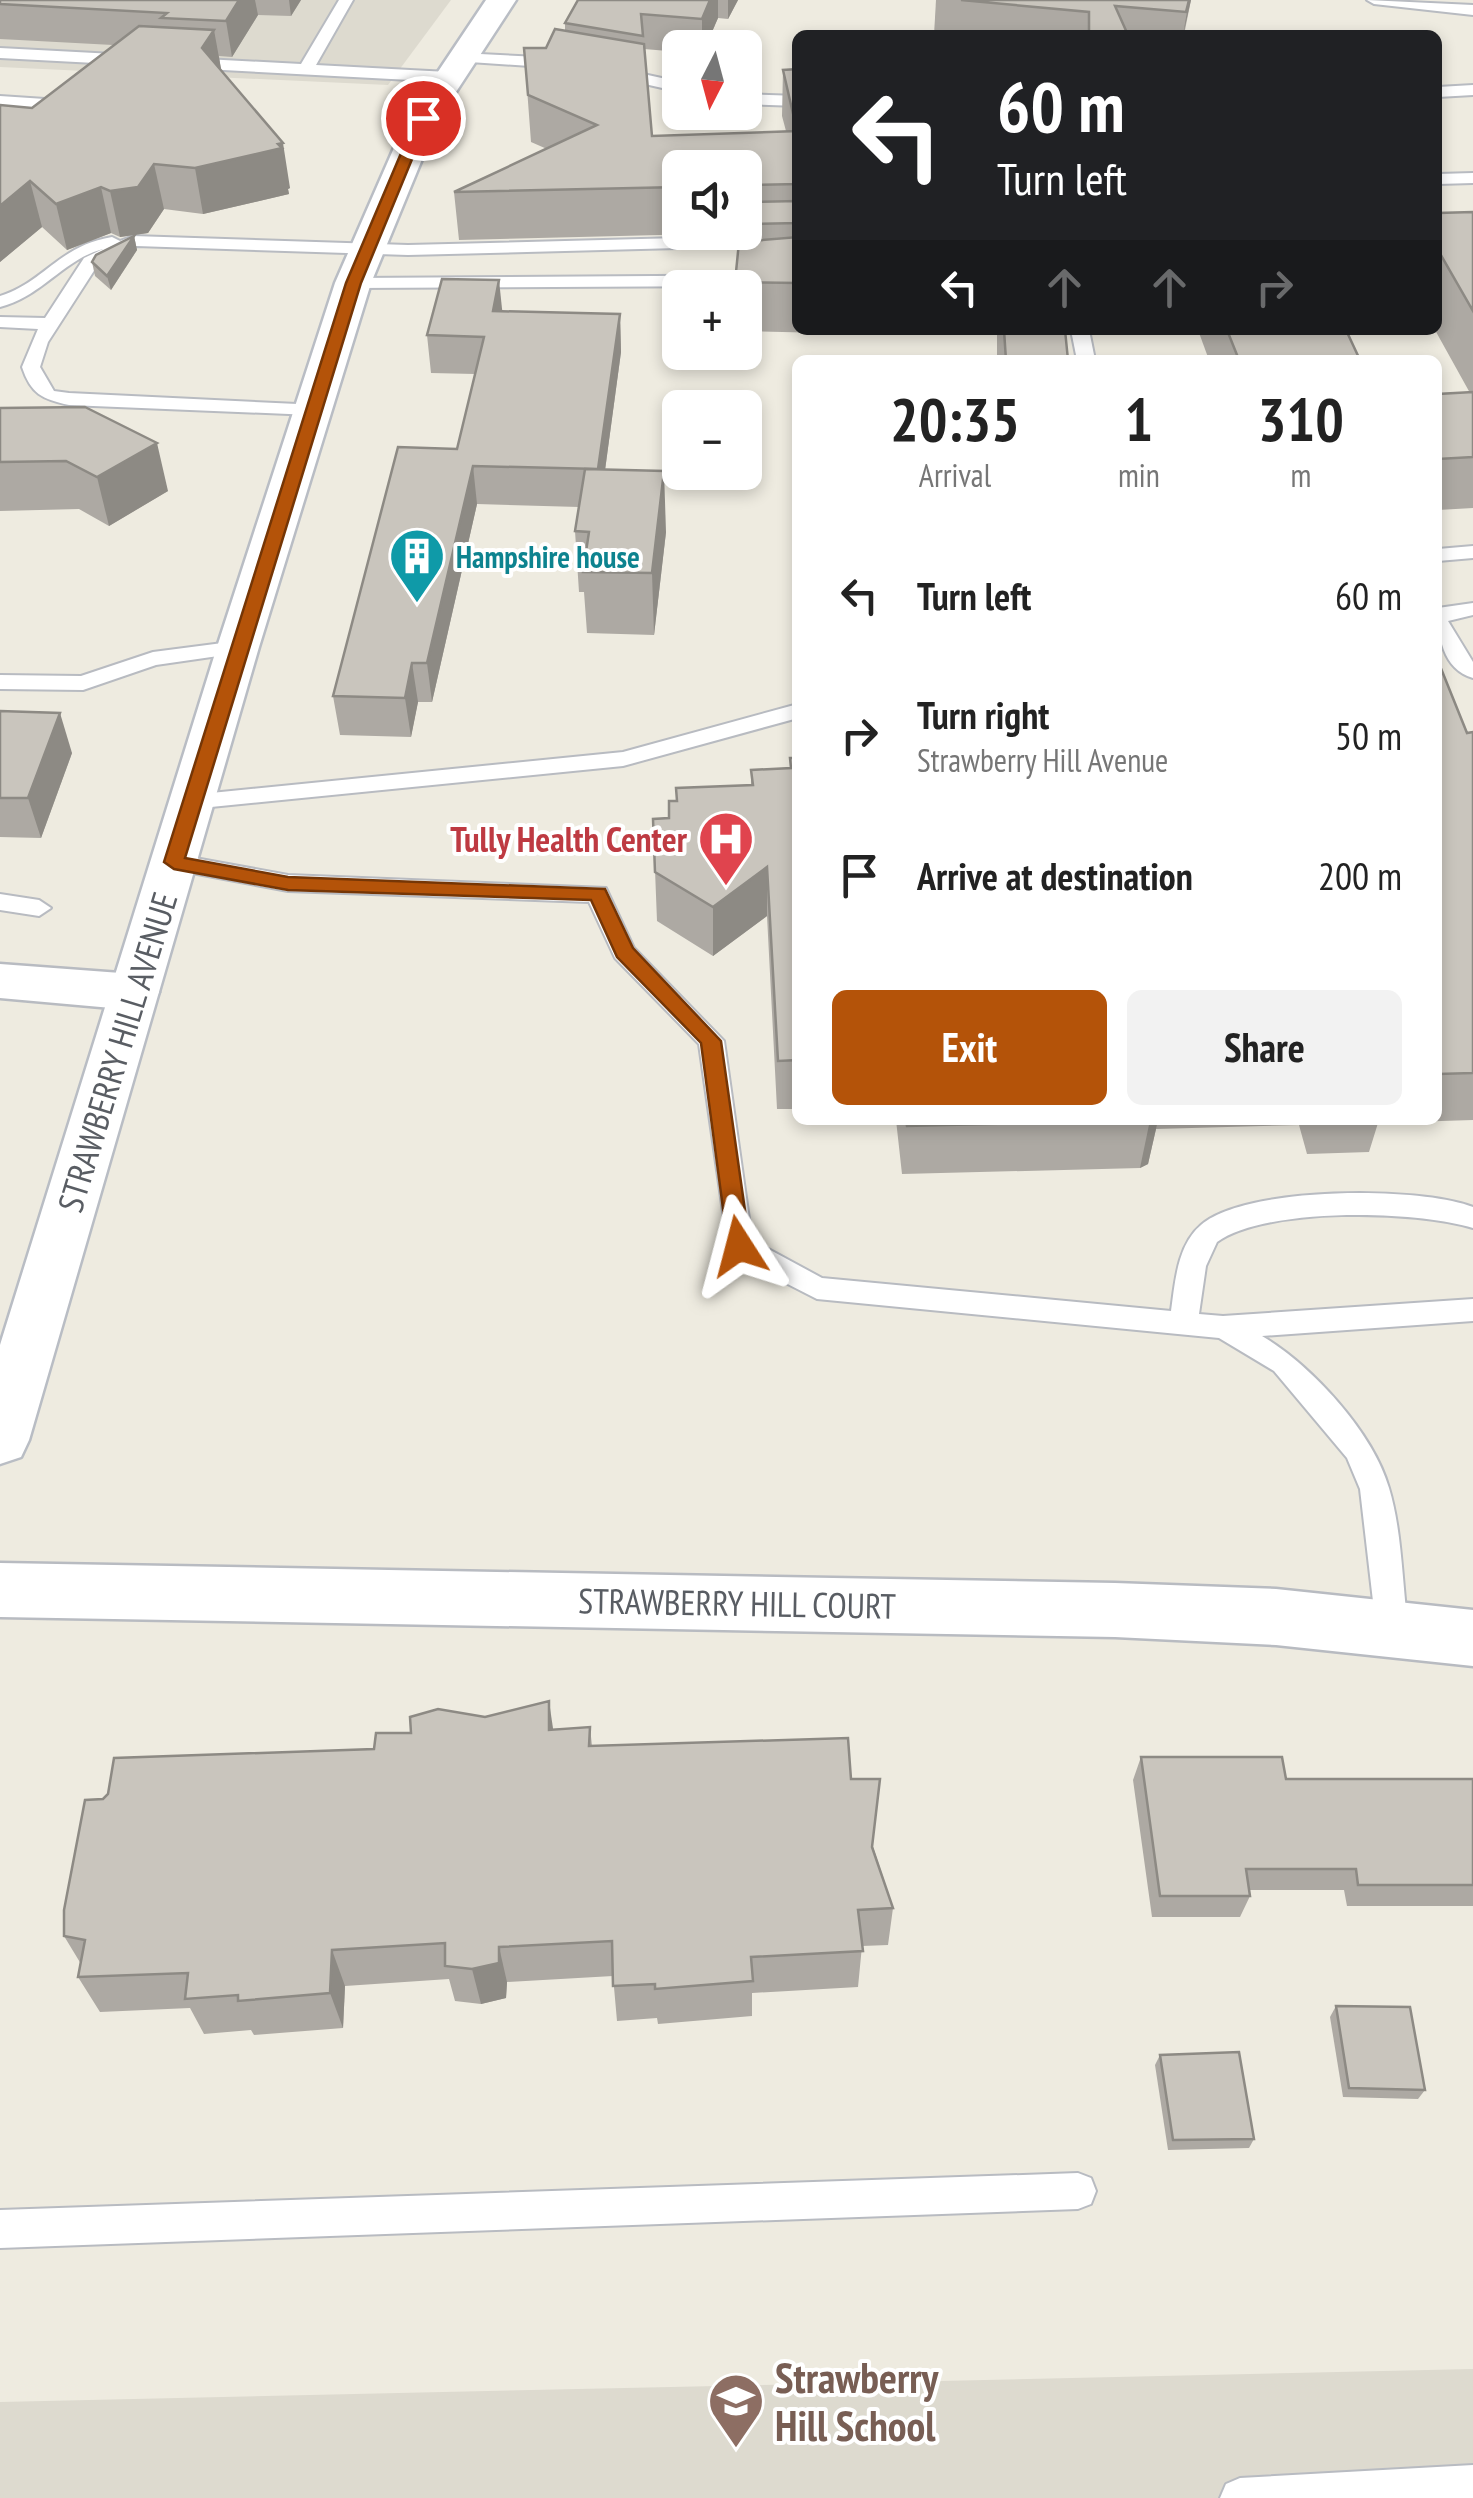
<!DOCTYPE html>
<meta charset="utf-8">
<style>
:root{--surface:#fff;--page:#f2f2f2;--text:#222;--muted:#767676;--accent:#b45309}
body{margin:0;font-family:"PT Sans Narrow",sans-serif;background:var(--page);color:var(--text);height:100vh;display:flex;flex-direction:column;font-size:38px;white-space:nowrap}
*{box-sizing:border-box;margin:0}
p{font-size:32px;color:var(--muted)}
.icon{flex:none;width:55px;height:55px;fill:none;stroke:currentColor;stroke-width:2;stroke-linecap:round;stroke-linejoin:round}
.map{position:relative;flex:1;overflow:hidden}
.drawer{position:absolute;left:792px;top:355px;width:650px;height:770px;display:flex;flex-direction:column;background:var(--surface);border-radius:15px;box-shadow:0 5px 15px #0003}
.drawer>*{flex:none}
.guide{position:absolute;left:792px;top:30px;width:650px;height:305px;border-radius:15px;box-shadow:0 5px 15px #0003;background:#202124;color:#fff;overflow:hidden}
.needle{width:65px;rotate:186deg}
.controls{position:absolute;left:662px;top:30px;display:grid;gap:20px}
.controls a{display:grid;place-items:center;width:100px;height:100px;border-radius:15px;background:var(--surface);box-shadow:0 5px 15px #0003;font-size:50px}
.pin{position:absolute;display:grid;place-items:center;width:85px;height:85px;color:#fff;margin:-42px;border:5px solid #fff;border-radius:50%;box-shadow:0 2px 10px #0007}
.me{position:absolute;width:110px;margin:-55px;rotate:351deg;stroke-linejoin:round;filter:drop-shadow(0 0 8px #0008)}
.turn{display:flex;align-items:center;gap:35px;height:210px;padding:0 40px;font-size:45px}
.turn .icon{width:130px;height:130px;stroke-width:2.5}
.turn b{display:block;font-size:70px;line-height:85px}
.lanes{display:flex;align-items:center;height:95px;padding:0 40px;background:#0003;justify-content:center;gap:50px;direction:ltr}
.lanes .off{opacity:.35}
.eta{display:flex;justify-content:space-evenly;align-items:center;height:170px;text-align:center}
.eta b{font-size:60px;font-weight:700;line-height:70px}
.action{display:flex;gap:20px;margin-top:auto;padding:20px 40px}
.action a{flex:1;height:115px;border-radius:15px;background:var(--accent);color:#fff;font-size:40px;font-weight:700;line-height:115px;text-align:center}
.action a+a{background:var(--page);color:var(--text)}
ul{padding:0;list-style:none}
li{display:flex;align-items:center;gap:30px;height:140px;padding:0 40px}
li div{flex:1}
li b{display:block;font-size:38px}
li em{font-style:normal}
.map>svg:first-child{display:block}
</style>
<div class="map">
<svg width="1473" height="2498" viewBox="0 0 1473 2498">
<rect width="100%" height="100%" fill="#eeebe0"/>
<g fill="#dddacf">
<polygon points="0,0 451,0 388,85 0,67"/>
<polygon points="1473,2369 1473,2498 0,2498 0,2402"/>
</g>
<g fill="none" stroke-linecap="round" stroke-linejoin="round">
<g stroke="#b8bbc1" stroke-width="4">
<g id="service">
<polygon points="339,0 353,0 316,65 448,72 456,77 448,82 186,68 178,63 186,58 301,64"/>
<polygon points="1367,0 1473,5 1473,15 1374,4"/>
<polygon points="0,48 133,55 141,60 133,65 0,58"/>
<polygon points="460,53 559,58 567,63 559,68 455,61 455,55"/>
<polygon points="611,67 680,82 680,92 605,75 603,72"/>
<polygon points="1473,85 1473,95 1438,97 1438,87"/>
<polygon points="745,94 798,96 798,106 745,104"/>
<polygon points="0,96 45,99 53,104 45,109 0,106"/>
<polygon points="1473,173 1473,183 1438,184 1438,174"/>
<path d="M 798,235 L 798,245 L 408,255 L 136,246 L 97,266 L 48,342 L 40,367 L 54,391 L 69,393 L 319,405 L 319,413 L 312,415 L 69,405 C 42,399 31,394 22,367 L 38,329 L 0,327 L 0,317 L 45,318 L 84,258 L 103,249 C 64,259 41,297 0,307 L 0,296 C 45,282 58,246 112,237 L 120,241 L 133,236 L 408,245 Z"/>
<polygon points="798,275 798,285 742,286 353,288 344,283 353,278"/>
<polygon points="1071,330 1089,330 1095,360 1077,360"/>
<polygon points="1473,546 1473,558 1438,561 1438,549"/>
<path d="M 1473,603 L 1473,615 L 1448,621 L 1473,662 L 1473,678 C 1442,669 1438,635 1438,608 Z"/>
<polygon points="238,641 249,647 246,652 156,665 83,690 0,689 0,675 81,676 153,652"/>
<polygon points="798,704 798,718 623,766 191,809 179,802 191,795 623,752"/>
<path d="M 173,854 L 288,875 L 606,888 L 634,948 L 724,1041 L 752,1240 L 822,1278 L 1171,1311 C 1175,1283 1177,1245 1201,1225 C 1246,1186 1419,1186 1473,1207 L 1473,1228 C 1416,1210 1266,1207 1217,1242 L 1206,1266 L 1199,1314 L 1223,1316 L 1473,1299 L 1473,1321 L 1262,1336 C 1311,1365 1373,1432 1389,1488 C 1402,1531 1402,1582 1408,1627 L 1403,1637 L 1392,1641 L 1381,1637 L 1376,1627 L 1360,1489 L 1347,1458 L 1274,1371 L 1219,1338 L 817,1299 L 729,1254 L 699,1044 L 615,958 L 589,902 L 288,891 L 165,868 L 161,862 L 165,856 Z"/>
<polygon points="0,894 39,900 51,908 39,916 0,910"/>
<polygon points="1078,2173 1091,2178 1096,2191 1091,2204 1078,2209 0,2248 0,2210"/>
<polygon points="1473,2465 1473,2498 1220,2498 1226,2484 1240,2478"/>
</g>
</g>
<g stroke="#b8bbc1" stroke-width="5">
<polygon id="minor" points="0,964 134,974 152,980 159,992 152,1004 134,1010 0,998"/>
</g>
<g stroke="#b8bbc1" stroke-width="5">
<polygon id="tertiary" points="0,1563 1115,1583 1276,1589 1473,1610 1473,1666 1276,1645 1115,1637 0,1617"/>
</g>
<g stroke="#b9bdc4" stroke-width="5">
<polygon id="secondary" points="486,0 516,0 439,118 371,283 259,647 29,1440 21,1457 0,1464 0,1345 217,647 335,283 407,118"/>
</g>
<use href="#service" fill="#fff" fill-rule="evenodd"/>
<use href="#minor" fill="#fff" fill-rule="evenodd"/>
<use href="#tertiary" fill="#fff" fill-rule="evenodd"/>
<use href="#secondary" fill="#fff" fill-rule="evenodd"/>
</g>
<g fill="#ada9a3" fill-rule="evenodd">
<polygon points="0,0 301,0 291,16 258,15 232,57 219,56 221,71 290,188 288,189 289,194 203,214 164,209 148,233 120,237 111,233 67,250 42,227 0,262 0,105 32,108 113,45 0,39"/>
<path d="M 578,0 L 738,0 L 728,19 L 718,18 L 705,48 L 680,48 L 680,52 L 644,49 L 652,136 L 786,131 L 782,116 L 783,70 L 798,69 L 798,330 L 865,330 L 865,334 L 745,331 L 745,288 L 735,288 L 741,233 L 459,240 L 454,192 L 547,149 L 531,142 L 524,48 L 546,48 L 565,31 L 565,23 ZM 680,168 L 745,168 L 745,232 L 680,232 Z"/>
<polygon points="936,0 1191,0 1184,35 934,35"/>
<polygon points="1473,212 1473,508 1438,510 1438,394 1470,393 1435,330 1438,330 1438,213"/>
<polygon points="134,236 137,250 111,290 95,276 92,262"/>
<polygon points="502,311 620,314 621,352 605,470 666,532 654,635 587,633 584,592 579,592 575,531 579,507 477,504 432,702 418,702 411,737 340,735 333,696 457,449 475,374 431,373 427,335"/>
<polygon points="997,330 1065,330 1068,360 997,360"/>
<polygon points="1198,330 1346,330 1360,360 1209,360"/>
<polygon points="0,408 168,491 109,526 79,509 0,511"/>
<polygon points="1438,661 1467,733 1473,732 1473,1120 1378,1123 1369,1152 1307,1154 1299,1125 1156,1129 1148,1164 1140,1168 902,1174 896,1120 1438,1120"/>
<polygon points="0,711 72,753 41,838 0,837"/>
<polygon points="790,758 798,758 798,1109 777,1109 767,916 713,956 657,921 653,819 669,818 677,801 751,785 751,770 790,768"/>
<polygon points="590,1727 592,1746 851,1779 893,1908 888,1945 862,1946 858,1987 752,1993 752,2016 658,2024 657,2018 617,2021 613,1976 507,1982 506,1998 481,2004 455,2001 449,1979 345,1986 343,2028 254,2035 251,2030 204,2034 190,2008 100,2012 78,1977 81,1964 64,1936 103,1799 374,1749 553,1729"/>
<polygon points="1141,1757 1286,1779 1473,1779 1473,1906 1347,1906 1344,1890 1249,1890 1250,1896 1240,1917 1152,1917 1133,1780"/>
<polygon points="1336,2006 1425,2090 1418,2099 1343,2097 1330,2017"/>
<polygon points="1160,2055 1254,2139 1249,2148 1168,2150 1155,2065"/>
</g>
<g fill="#8d8a84">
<polygon points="239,0 255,0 258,15 232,57 226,21"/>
<polygon points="289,0 301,0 291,16"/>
<polygon points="710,0 718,0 718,18 705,48 702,48 702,19"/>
<polygon points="728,0 738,0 728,19"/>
<polygon points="1189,0 1191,0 1183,35"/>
<polygon points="214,30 222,74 202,48"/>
<polygon points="283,143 290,188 288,189 289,194 203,214 195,168"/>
<polygon points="154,164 164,209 148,233 120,237 110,191"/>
<polygon points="30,181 42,227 0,262 0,206"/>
<polygon points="101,187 111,233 67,250 56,204"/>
<polygon points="134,236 137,250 111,290 107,276"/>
<polygon points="499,280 503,318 493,311"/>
<polygon points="620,314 621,352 600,507 598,469"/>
<polygon points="157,443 168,491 109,526 97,477"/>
<polygon points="473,466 477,504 432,702 427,663"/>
<polygon points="664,471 666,532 654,635 652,573"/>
<polygon points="412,663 418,702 411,737 405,698"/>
<polygon points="60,713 72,753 41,838 28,798"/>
<polygon points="767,867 767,916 713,956 713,907"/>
<polygon points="1150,1120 1158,1120 1148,1164 1140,1168"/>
<polygon points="549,1701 555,1742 549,1730"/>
<polygon points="499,1947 507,1982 506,1998 481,2004 472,1969"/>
<polygon points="332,1950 345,1986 343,2028 330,1993"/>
</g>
<g fill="#c9c5bd" stroke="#8d8a84" stroke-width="2.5">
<polygon points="0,0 239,0 226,21 161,18 167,13 0,4"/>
<polygon points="578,0 710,0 702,19 641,14 643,36 565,23"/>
<polygon points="961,0 1189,0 1186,12 1115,6 1128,35 1089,35 1089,12"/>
<polygon points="139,26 214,30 202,48 283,143 278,144 282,148 195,168 154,164 138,187 110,191 101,187 56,204 30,181 0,206 0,105 32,108"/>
<polygon points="555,29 644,44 652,136 797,131 783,70 798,69 798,184 745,185 745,168 680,168 680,187 454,192 597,125 528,95 524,48 546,48"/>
<polygon points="798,201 798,223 745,224 745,202"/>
<polygon points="1473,212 1473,311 1438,250 1438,227 1440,227 1438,222 1438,213"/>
<polygon points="134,236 107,276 92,262 96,255"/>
<polygon points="798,237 798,283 735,282 739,242"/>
<polygon points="442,279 499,280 493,311 620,314 598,469 473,466 427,663 412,663 405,698 333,696 398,447 457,449 484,337 427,335"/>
<polygon points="1004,330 1065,330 1068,360 1006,360"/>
<polygon points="1227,330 1346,330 1360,360 1239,360"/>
<polygon points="1473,392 1473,457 1438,459 1438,394"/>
<polygon points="85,407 157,443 97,477 66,461 0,462 0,408"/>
<polygon points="585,469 664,471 652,573 583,572 589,532 575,531"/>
<polygon points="1438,661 1467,733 1473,732 1473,1073 1438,1074"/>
<polygon points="0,711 60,713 28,798 0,798"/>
<polygon points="790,758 798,758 798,1060 778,1061 767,867 713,907 655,872 653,819 669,818 669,801 677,801 676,788 753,785 751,770 791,768"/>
<polygon points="906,1120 1139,1120 907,1126"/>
<polygon points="549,1701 549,1730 590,1727 589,1746 848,1738 851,1779 880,1779 872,1847 893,1908 858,1910 863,1951 751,1957 753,1981 655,1989 655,1984 613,1986 612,1941 499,1947 499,1963 472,1969 445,1966 445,1943 332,1950 330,1993 238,2001 238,1995 185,1999 188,1973 78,1977 85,1940 64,1936 64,1910 85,1800 103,1799 108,1794 114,1758 374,1749 376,1733 411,1733 410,1717 438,1709 485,1717"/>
<polygon points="1141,1757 1282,1757 1286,1779 1473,1779 1473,1885 1358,1885 1356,1869 1246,1869 1250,1896 1160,1896"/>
<polygon points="1336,2006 1410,2007 1425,2090 1349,2088"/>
<polygon points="1239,2052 1254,2139 1173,2140 1160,2055"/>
</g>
<polygon fill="#b45309" stroke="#753606" stroke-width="2.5" points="423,114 429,118 361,283 185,858 288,877 605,889 633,948 721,1041 750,1246 739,1254 728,1246 701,1043 617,957 591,900 288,890 174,869 164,862 346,283 416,118"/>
<defs>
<g id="building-pin" transform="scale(2.875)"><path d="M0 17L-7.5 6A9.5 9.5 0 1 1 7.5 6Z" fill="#0f9aa8" stroke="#fff"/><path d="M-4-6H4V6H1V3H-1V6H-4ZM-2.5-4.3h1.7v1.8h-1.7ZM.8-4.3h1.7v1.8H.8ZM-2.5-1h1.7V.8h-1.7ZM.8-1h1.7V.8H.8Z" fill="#fff"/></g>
<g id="hospital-pin" transform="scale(2.875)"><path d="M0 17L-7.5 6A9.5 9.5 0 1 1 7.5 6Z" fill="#e0444e" stroke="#fff"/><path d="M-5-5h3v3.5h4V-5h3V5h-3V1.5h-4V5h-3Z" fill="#fff"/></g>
<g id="school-pin" transform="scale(2.875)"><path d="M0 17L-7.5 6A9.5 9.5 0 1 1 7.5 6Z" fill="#8d6e63" stroke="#fff"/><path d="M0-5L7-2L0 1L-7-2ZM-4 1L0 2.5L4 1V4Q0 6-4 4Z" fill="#fff"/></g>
</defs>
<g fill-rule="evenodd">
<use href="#building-pin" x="417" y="556"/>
<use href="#hospital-pin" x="726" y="839"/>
<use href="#school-pin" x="736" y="2401"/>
</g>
<g text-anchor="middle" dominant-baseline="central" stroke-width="8" stroke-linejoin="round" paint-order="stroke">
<g font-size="30" font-weight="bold" fill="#0d838f" stroke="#fff" text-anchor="start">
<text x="456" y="556">Hampshire house</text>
</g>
<g font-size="35" font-weight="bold" fill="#be3a42" stroke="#fff" text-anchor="end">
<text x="687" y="839">Tully Health Center</text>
</g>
<g font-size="35" fill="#595d63" stroke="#fff">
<text transform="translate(117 1052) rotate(-73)">STRAWBERRY HILL AVENUE</text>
<text transform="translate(737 1603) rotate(1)">STRAWBERRY HILL COURT</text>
</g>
<g font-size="42" font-weight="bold" fill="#785e54" stroke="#fff" text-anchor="start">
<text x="775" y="2377">Strawberry<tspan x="775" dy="48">Hill School</tspan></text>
</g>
</g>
</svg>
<div class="controls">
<a><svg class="needle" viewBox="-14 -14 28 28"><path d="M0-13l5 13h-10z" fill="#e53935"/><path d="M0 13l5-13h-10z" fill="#767676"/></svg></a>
<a><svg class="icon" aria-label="sound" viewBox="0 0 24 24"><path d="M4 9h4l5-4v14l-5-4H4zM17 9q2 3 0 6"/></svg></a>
<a>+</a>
<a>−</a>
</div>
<div class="pin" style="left:423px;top:118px;background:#d93025"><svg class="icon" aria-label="arrive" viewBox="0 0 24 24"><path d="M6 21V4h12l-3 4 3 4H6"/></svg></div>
<svg class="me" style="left:739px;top:1246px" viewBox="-20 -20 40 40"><path d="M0-17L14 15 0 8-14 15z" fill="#b45309" stroke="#fff" stroke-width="4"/></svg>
<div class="guide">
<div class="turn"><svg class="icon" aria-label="left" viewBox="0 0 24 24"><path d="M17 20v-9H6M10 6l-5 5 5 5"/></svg><div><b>60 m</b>Turn left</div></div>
<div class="lanes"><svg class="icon" aria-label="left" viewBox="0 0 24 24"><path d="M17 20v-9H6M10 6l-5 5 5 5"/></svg><svg class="icon off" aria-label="ahead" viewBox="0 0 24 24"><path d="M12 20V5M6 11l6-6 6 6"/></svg><svg class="icon off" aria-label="ahead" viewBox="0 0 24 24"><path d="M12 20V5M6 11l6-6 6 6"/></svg><svg class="icon off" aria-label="right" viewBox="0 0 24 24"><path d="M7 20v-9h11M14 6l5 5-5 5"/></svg></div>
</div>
<section class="drawer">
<div class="eta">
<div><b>20:35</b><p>Arrival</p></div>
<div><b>1</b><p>min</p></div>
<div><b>310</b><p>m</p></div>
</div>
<ul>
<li><svg class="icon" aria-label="left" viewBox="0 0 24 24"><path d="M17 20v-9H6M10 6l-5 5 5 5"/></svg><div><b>Turn left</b></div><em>60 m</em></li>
<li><svg class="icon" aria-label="right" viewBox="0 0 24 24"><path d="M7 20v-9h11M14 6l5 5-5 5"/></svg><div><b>Turn right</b><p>Strawberry Hill Avenue</p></div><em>50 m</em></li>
<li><svg class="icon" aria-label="arrive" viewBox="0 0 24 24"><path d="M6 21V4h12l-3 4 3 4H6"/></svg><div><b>Arrive at destination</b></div><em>200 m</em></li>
</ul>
<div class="action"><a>Exit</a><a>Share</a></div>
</section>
</div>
